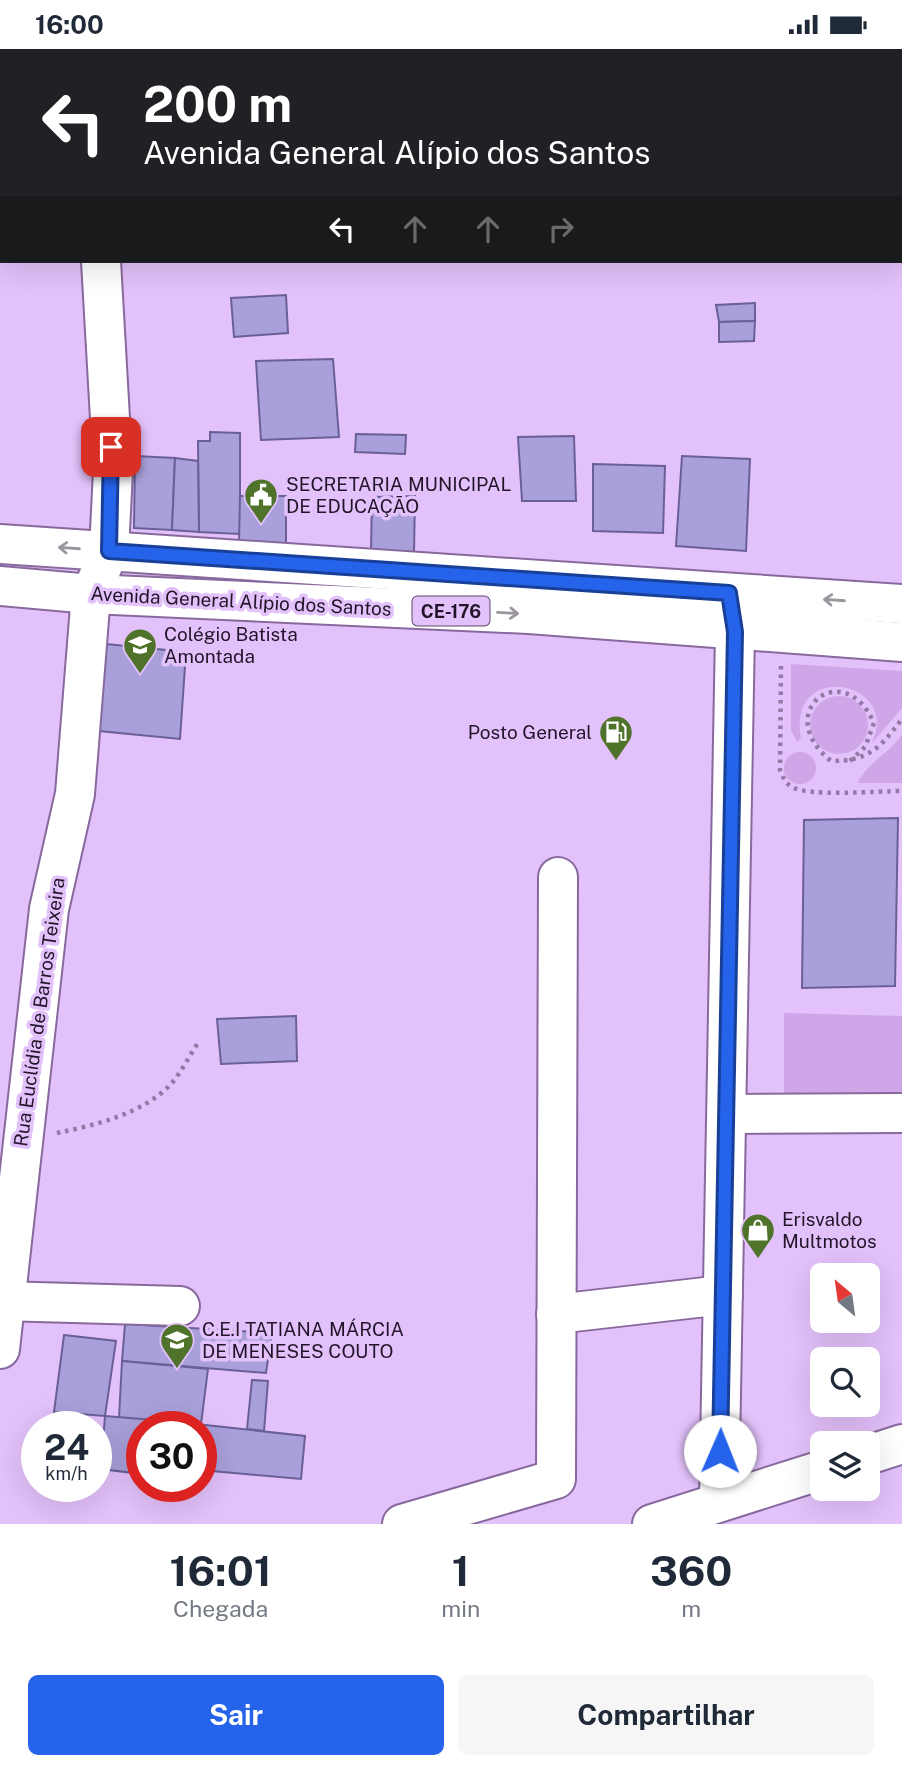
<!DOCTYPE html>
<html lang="pt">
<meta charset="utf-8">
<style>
:root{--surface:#fff;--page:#f6f6f7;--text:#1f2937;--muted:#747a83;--accent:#2563eb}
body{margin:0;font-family:"Public Sans",sans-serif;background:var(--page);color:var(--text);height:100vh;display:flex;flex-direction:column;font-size:26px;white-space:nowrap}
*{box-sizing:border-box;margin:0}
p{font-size:23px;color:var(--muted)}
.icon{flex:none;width:38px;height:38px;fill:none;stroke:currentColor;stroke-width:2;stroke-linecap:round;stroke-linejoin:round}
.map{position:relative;height:1475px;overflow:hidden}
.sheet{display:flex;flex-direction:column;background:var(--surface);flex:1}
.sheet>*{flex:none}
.guide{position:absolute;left:0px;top:0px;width:903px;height:214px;box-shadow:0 7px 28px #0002;background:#202124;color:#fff;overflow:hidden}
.needle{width:46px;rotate:331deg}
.controls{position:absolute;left:810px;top:1214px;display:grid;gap:14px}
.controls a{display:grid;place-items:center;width:70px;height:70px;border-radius:10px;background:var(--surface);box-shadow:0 7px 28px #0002;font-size:35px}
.speed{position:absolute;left:21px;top:1362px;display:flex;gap:14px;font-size:35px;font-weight:700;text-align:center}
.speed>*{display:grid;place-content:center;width:91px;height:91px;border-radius:50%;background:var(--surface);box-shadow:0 7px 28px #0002;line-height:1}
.speed small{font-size:18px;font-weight:400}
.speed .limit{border:10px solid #d22;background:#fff;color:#111}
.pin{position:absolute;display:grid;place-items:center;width:60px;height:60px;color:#fff;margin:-30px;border-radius:14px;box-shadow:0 4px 10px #0006}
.me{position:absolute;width:77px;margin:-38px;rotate:1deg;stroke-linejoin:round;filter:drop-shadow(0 0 5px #0008)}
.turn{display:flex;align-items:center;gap:24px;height:147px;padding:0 28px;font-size:32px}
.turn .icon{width:91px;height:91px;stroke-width:2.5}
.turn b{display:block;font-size:49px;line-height:60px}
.lanes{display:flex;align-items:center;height:66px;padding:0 28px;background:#0003;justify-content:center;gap:35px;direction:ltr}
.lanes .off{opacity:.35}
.eta{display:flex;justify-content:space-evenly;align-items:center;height:119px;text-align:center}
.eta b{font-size:42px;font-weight:700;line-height:49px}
.cta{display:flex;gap:14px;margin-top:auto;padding:14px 28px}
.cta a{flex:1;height:80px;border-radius:10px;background:var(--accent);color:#fff;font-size:28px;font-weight:700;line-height:80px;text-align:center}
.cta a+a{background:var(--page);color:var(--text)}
.status{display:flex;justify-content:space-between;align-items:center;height:49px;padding:0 35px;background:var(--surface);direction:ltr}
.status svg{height:19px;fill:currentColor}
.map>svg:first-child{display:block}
</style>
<div class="status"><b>16:00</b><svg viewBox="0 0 49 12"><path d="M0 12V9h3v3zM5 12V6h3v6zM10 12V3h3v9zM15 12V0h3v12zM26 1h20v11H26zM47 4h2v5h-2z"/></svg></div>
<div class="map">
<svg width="902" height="1475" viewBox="0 0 902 1475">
<rect width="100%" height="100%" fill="#e3c1fa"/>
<g fill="#cfa7e9">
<path d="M 791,615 L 902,622 L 902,659 L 872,694 C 902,632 787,609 801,689 L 797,693 L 791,681 Z"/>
<circle cx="839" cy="676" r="29"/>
<path d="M 902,686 L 902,734 L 858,734 C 866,715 889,704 902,686 Z"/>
<circle cx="800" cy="719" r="16"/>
<polygon points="784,964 902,967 902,1050 784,1048"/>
</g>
<polygon fill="#659dda" points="440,0 578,0 574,2"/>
<g fill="#a9a0db" stroke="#6a6097" stroke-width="2">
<polygon points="286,246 288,284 234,288 231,249"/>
<polygon points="755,254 755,272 719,273 716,256"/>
<polygon points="755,272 754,292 719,293 719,273"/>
<polygon points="333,310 339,388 261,391 256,312"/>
<polygon points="210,383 240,384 240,485 199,483 198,392 210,392"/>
<polygon points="356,385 406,386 405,405 355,403"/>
<polygon points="574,387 576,452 522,452 518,388"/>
<polygon points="135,407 175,409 172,481 134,479"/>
<polygon points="682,407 750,410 746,502 676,497"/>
<polygon points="175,409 198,412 199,483 172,481"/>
<polygon points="593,415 665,417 663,484 593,482"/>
<polygon points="240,447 286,447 286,497 239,493"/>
<polygon points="415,447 414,504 371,503 372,448"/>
<polygon points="106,595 186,603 180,690 99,682"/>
<polygon points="898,769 895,937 802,939 804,771"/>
<polygon points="296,967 297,1012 221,1015 217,970"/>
<polygon points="125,1275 272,1284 266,1324 122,1312"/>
<polygon points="64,1286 116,1292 105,1367 54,1363"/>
<polygon points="122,1312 208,1320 201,1375 119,1369"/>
<polygon points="252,1331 268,1332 264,1382 247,1380"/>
<polygon points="105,1367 178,1373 178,1377 142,1377 142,1425 101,1420"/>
<polygon points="178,1373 305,1387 301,1430 201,1421 201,1377 178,1377"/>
</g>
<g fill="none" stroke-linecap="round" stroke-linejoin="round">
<g stroke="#88699d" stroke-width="42">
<g id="minor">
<polyline points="70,0 70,2"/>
<polyline points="0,145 2,144"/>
<polyline points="727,1065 902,1064"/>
<polyline points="0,1252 180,1257"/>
<polyline points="556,1265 723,1246"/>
<polyline points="0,1300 49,860 75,745 91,545 109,502 113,422 101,212"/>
<polyline points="719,1453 735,583 730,549"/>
<polyline points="402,1475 556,1430 558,828"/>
</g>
</g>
<g stroke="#88699d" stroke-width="42">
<g id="major">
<polyline points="0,495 902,555"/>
<polyline points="0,537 91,545 529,565 902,593"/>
<polyline points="868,1406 902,1395"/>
<polyline points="652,1475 822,1421"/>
</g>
</g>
<g stroke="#937aa4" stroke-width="4.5" stroke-dasharray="3.5 5" stroke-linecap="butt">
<path d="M 781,617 L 780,721 C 783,728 785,734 792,738 C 809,748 879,742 902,742"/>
<path d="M 850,712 L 865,698 L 874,674 C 844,606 770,663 831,712 C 869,712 880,699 902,670"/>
<path d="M 57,1084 C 95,1076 143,1065 171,1035 C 181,1024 189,1007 198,994"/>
</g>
<use href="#minor" stroke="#fff" stroke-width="38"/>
<use href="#major" stroke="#fff" stroke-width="38"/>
</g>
<defs><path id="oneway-shaft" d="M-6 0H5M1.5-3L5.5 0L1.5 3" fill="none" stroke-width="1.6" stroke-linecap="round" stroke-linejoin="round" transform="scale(1.75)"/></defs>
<g stroke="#9c969f">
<use href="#oneway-shaft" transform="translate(69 499) rotate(-176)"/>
<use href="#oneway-shaft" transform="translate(834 551) rotate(-176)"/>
<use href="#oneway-shaft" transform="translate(508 564) rotate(3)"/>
</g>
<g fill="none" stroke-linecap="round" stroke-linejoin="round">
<g stroke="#184099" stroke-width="18">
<polyline id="route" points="111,398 109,502 729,544 735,583 720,1402"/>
</g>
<use href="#route" stroke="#2563eb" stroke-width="12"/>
</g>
<defs>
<g id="civic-pin" transform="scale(1.75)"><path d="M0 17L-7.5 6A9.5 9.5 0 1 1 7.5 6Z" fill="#50732c" stroke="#e3c1fa"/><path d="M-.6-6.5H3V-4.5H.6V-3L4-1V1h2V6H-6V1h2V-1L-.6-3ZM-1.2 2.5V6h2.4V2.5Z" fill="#fff"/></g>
<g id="school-pin" transform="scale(1.75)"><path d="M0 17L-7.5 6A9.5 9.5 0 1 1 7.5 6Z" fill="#50732c" stroke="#e3c1fa"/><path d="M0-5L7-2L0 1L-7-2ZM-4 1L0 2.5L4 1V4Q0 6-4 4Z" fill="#fff"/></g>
<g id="fuel-pin" transform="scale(1.75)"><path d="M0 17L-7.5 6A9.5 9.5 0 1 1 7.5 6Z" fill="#50732c" stroke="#e3c1fa"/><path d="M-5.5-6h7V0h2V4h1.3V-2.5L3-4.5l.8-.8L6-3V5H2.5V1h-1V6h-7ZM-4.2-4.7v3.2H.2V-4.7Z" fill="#fff"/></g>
<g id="shop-pin" transform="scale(1.75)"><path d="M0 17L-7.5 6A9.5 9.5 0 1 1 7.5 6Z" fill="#50732c" stroke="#e3c1fa"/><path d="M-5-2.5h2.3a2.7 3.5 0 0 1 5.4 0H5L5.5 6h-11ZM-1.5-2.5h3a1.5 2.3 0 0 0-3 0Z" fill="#fff"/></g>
</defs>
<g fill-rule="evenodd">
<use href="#civic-pin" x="261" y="446"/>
<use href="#school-pin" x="140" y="596"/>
<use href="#fuel-pin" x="616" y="683"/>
<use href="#shop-pin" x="758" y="1181"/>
<use href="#school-pin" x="177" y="1291"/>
</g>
<g text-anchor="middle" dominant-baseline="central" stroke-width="7" stroke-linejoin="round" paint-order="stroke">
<rect fill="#e3c1fa" stroke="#5c4968" stroke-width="2" x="412.5" y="547.5" width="77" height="29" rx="5"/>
<g font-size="18" font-weight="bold" fill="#22152a">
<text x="451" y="562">CE-176</text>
</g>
<g font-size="19" fill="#22152a" stroke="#e3c1fa" text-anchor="start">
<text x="286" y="435">SECRETARIA MUNICIPAL<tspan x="286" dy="22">DE EDUCAÇÃO</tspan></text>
<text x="164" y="585">Colégio Batista<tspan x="164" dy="22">Amontada</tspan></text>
<text x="592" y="683" text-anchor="end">Posto General</text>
<text x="782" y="1170">Erisvaldo<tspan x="782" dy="22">Multmotos</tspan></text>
<text x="202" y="1280">C.E.I TATIANA MÁRCIA<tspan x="202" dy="22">DE MENESES COUTO</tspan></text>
</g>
<g font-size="19" fill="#22152a" stroke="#e3c1fa">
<text transform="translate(241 552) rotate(3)">Avenida General Alípio dos Santos</text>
<text transform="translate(39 963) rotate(-82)">Rua Euclídia de Barros Teixeira</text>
</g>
</g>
</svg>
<div class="controls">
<a><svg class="needle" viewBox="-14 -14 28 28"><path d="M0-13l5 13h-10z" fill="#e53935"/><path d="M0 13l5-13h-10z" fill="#747a83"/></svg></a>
<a><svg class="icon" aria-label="search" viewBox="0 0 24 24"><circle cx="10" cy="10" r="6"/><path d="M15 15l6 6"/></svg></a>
<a><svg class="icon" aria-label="layers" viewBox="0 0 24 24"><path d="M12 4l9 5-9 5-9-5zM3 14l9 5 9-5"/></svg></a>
</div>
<div class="speed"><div>24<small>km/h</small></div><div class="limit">30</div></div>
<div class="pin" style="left:111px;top:398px;background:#d93025"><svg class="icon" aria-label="arrive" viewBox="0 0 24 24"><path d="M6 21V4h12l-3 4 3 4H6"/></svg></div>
<svg class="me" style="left:720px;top:1402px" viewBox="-20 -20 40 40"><circle r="19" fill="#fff"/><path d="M0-13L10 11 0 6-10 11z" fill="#2563eb"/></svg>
<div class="guide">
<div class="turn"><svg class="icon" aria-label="left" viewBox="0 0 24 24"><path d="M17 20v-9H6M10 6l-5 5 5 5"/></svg><div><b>200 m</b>Avenida General Alípio dos Santos</div></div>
<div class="lanes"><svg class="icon" aria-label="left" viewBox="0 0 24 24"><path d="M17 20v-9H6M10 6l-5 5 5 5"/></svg><svg class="icon off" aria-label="ahead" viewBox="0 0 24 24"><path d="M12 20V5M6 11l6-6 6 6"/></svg><svg class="icon off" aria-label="ahead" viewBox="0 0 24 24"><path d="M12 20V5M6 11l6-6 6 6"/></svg><svg class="icon off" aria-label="right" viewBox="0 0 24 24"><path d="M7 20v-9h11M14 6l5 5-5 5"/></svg></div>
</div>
</div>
<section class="sheet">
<div class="eta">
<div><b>16:01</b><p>Chegada</p></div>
<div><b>1</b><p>min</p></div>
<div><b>360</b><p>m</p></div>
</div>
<div class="cta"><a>Sair</a><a>Compartilhar</a></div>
</section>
